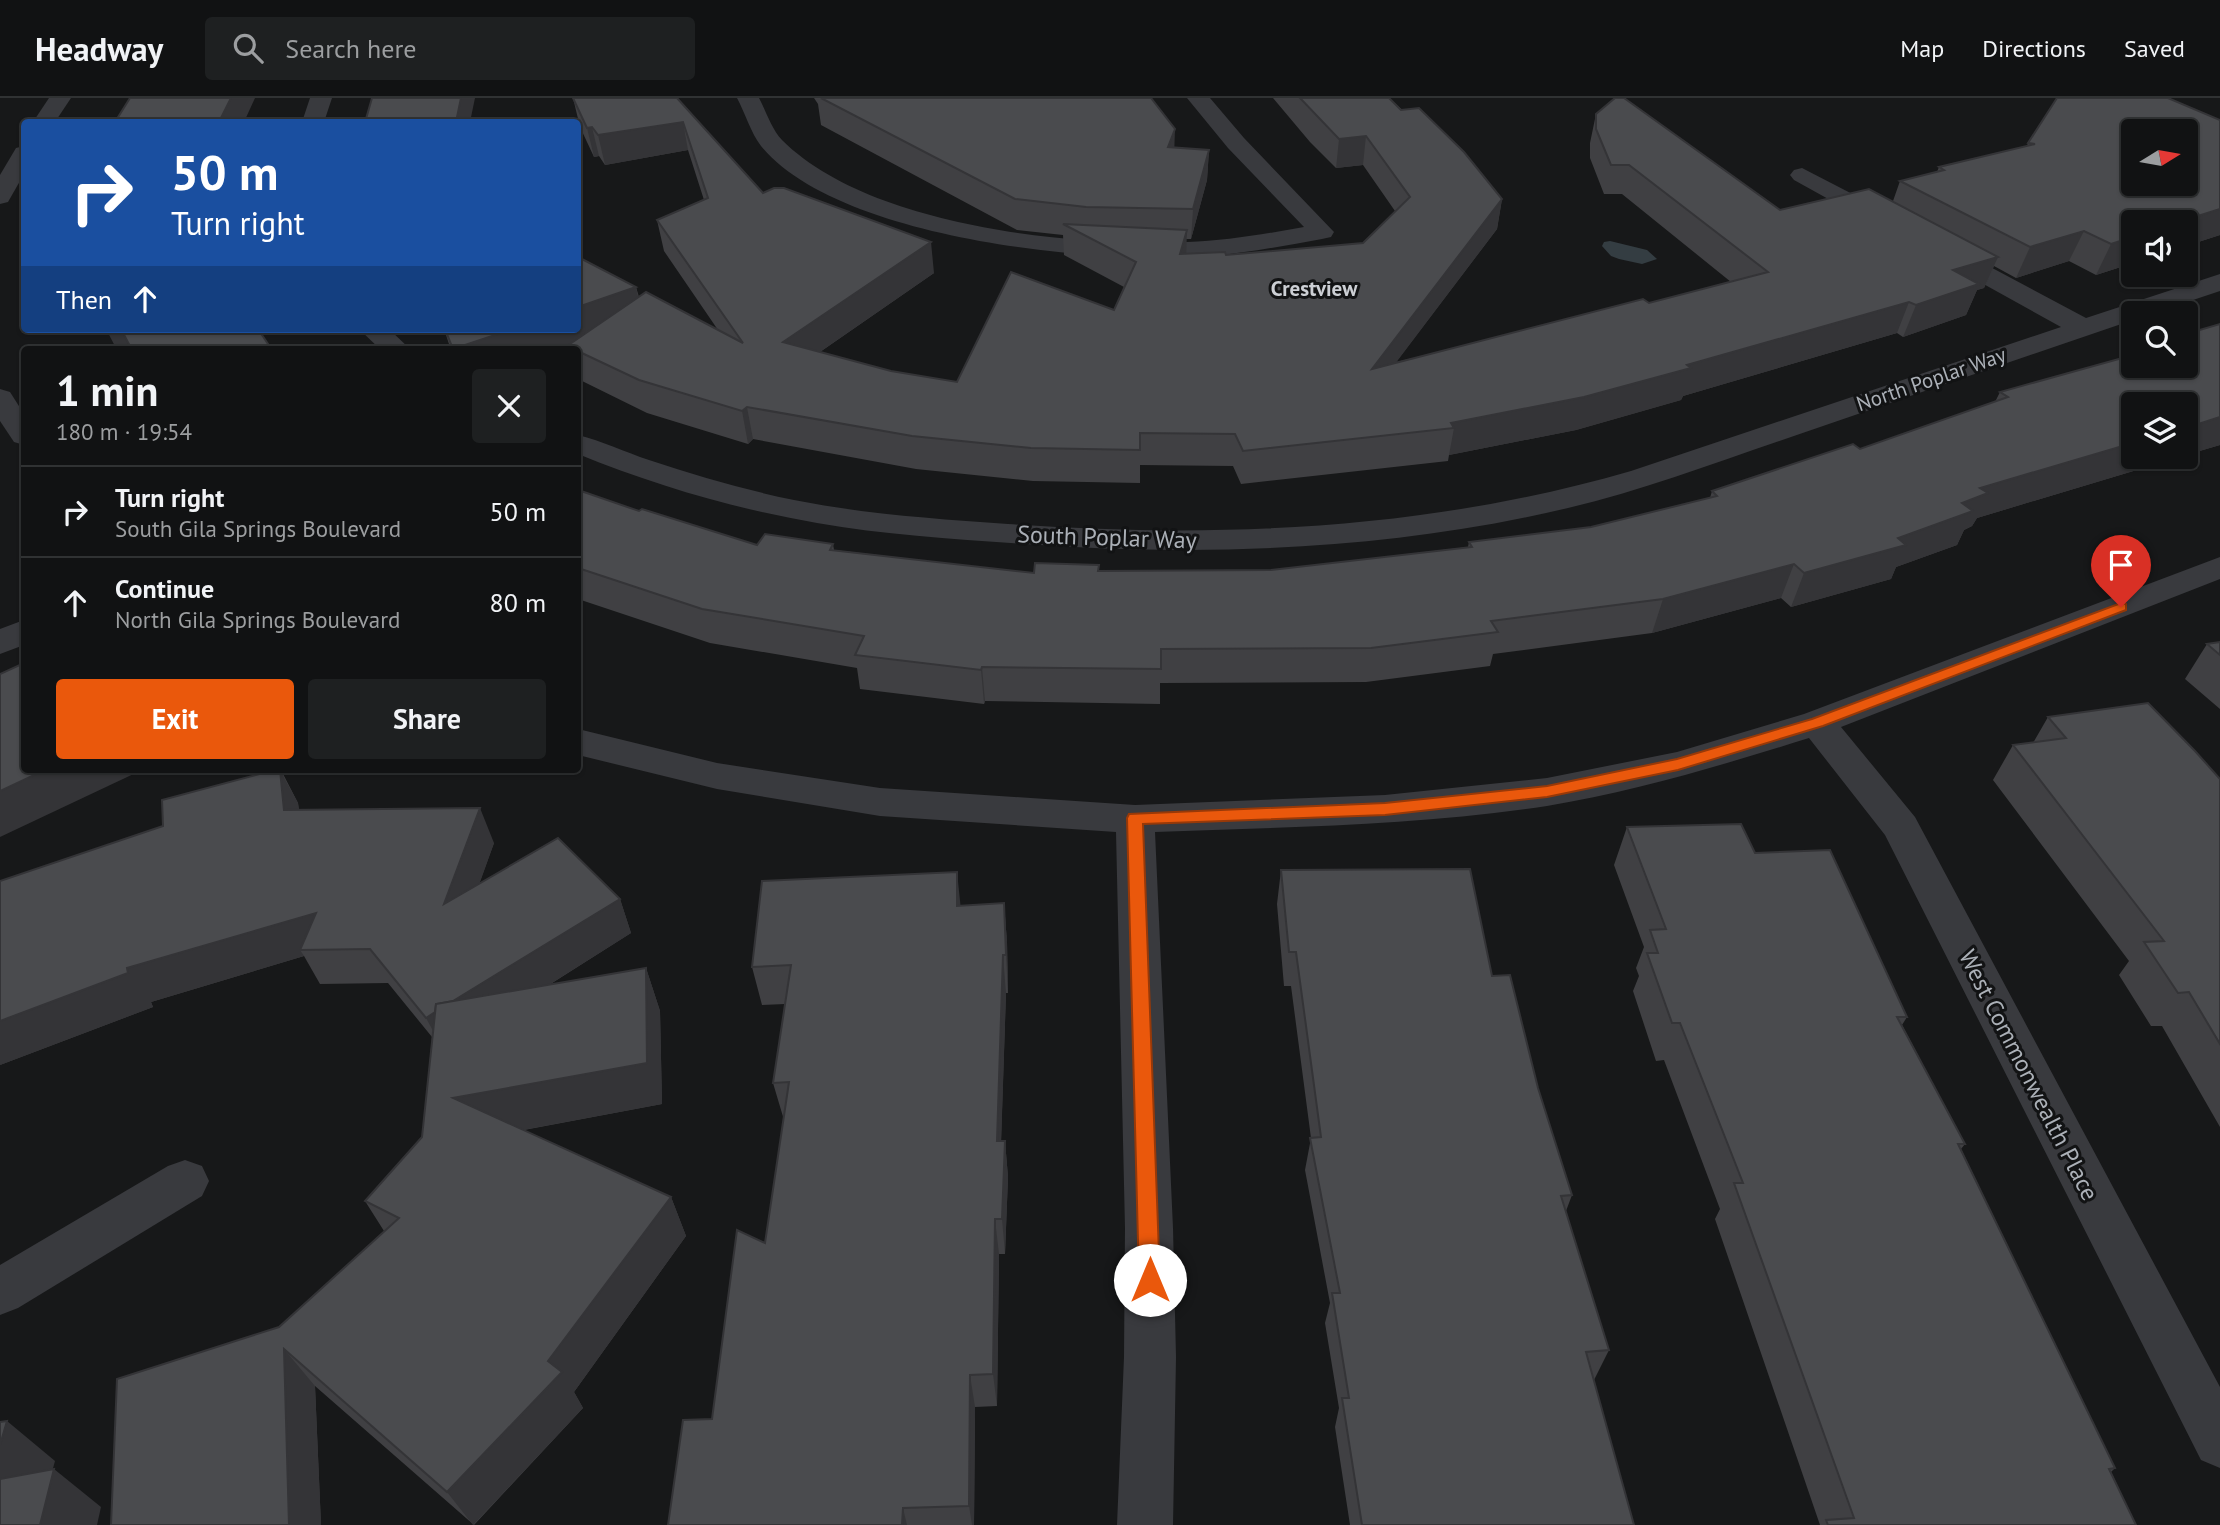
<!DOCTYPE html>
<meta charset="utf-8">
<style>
:root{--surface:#111213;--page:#1e2021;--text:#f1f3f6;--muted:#9c9ea0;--line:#303233;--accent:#ea580c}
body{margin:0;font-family:"PT Sans",sans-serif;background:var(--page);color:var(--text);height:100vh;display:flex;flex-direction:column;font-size:26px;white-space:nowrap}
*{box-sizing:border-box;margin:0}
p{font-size:23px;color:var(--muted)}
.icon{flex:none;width:38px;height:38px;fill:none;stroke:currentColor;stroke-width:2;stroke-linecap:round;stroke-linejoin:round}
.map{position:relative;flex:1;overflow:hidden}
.panel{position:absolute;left:21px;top:248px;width:560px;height:427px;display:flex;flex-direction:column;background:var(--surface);border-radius:7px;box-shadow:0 2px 5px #0004,0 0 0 2px var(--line)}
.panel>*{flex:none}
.banner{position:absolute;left:21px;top:21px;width:560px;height:214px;border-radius:7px;box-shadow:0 2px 5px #0004,0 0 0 2px var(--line);background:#1a4fa0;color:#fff;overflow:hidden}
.needle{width:46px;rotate:79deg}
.controls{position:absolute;left:2121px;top:21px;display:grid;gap:14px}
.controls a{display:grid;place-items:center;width:77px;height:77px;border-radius:7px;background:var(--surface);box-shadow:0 2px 5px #0004,0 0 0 2px var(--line);font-size:35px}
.pin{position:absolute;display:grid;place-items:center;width:60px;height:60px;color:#fff;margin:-72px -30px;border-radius:50% 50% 50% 0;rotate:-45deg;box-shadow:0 0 7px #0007}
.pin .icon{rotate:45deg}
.me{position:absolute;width:77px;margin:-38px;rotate:0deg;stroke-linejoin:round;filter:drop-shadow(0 0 5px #0008)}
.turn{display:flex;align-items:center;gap:24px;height:147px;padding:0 35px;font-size:32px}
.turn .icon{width:91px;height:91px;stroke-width:2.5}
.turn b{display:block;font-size:49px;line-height:60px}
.then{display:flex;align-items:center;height:66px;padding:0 35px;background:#0003;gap:14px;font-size:26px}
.round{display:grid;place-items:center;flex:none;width:74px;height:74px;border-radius:7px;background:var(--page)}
.overview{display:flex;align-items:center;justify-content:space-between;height:119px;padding:0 35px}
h1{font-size:42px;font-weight:700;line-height:52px}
.cta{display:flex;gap:14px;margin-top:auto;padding:14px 35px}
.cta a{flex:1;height:80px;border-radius:7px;background:var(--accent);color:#fff;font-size:28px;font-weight:700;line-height:80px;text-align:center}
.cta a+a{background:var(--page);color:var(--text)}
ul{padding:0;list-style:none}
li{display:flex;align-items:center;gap:21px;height:91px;padding:0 35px;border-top:2px solid var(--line)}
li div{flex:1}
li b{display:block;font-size:26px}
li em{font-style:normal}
header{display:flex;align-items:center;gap:42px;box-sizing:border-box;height:98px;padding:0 35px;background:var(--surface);border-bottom:2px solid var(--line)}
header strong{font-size:33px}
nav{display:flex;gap:38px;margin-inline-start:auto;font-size:24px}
.search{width:490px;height:63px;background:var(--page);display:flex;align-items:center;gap:18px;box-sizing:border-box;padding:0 24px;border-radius:7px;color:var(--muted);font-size:26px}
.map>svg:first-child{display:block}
</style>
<header>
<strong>Headway</strong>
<div class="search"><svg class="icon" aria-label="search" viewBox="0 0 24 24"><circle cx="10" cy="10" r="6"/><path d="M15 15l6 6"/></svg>Search here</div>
<nav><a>Map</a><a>Directions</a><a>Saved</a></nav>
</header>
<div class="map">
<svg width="2220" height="1427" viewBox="0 0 2220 1427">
<rect width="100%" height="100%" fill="#171819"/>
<polygon fill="#343d42" points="1610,143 1647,152 1657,161 1642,166 1619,161 1611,158 1602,148 1604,144"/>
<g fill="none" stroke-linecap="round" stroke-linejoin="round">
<g fill="#393a3e" fill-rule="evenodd">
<polygon points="49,0 71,0 55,24 33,24"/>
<polygon points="310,0 332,0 324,24 302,24"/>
<path d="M 737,0 L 759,0 C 766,13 772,32 782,42 C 868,128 1070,149 1187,144 C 1226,143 1265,136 1304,129 L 1228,50 L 1187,0 L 1210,0 L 1244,40 L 1334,134 L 1331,139 L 1322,141 C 1277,149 1231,158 1185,160 C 1074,163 835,138 761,48 C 751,35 745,15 737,0 Z"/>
<polygon points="24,48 24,76 8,104 0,106 0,77 16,50"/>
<polygon points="1802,70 1895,118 1898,123 1895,128 1886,130 1877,128 1794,82 1790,77 1794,72"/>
<path d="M 1942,145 L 1951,148 L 2086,220 L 2220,176 L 2220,193 L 2154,215 L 2133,215 L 2133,222 C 2019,261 1905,300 1791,339 C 1717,364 1644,392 1568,410 C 1392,452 1206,459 1025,446 C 955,441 885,437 817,425 C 735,411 654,387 578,356 L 578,337 C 602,343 625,354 649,362 C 697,378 745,392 794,402 C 864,416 937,421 1008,426 C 1218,441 1428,432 1631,373 L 2061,229 L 1933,158 L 1929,153 L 1933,148 Z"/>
<polygon points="359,231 389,231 411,252 381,252"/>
<polygon points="0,291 10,294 24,316 24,347 14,344 0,323"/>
<path d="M 2220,459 L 2220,481 L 1841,629 L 1915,719 L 2220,1289 L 2220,1370 L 2201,1362 L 1885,737 L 1809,640 C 1723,667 1636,693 1547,708 C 1418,728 1285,729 1155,734 L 1173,1130 L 1176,1259 L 1173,1427 L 1117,1427 L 1124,1259 L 1125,1130 L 1116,734 L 880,718 L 717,691 L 578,657 L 578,631 L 717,665 L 880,690 L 1135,707 L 1385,697 L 1547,680 L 1677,654 L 1804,616 Z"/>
<polygon points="24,522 24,547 0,556 0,531"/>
<polygon points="185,1062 202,1068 209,1083 202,1098 18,1210 0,1217 0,1167 168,1068"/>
</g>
</g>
<g fill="#404043">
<polygon points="573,0 677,0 763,95 934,175 820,254 891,273 957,284 1114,212 1124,189 1064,157 1063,137 1017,132 821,27 818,6 814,0 1151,0 1174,50 1209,52 1207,82 1191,141 1186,141 1186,156 1226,157 1363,145 1395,113 1363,67 1336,70 1310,44 1273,0 1389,0 1502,101 1497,131 1396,264 1649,205 1731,184 1622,96 1604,96 1590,60 1590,45 1596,16 1780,112 1893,103 1900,83 1937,74 1939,69 2027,48 2028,45 2220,22 2220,137 2096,177 2069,163 2016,180 1994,168 1984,190 1977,192 1966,217 1903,239 1897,235 1683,298 1681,302 1576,332 1449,357 1448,363 1241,386 1233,368 1140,367 1140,385 1033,383 916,371 753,341 748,346 647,315 578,281 578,252 568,252 567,247 554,252 451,252 444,231 578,231 636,189 639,199 718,232 664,153 657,122 704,102 688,52 605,67 599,58 594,59 580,29"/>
<polygon points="2220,226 2220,347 2186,357 2186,306 2133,306 2133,359 2180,359 1977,420 1972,428 1964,432 1957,447 1896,469 1891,481 1791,509 1781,500 1652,535 1493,556 1490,568 1366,584 1160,585 1160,606 985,603 984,606 860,591 857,570 710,545 578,501 578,392 639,413 642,411 757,447 765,436 833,446 834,452 1034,475 1035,465 1099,467 1099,473 1271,472 1468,449 1469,444 1591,429 1710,400 1712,393 1853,346 1860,351 1995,304 2000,294 2133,257 2133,268 2186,268 2186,236"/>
<polygon points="2220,544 2220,611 2185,581 2207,546"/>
<polygon points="2048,619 2220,681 2220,1029 2162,928 2151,928 2119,877 2129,863 1993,682 2013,647 2033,645"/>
<polygon points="275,672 281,672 298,705 299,712 494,745 479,786 620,801 631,835 549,887 646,870 660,913 662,1006 524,1032 671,1099 686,1138 574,1294 583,1310 474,1427 315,1288 321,1427 111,1427 279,1229 384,1133 365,1103 422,1039 432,939 388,885 320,886 304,858 151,904 153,909 0,967 163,728"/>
<polygon points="1627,729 1755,755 1907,919 1902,927 1965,1046 1961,1051 2115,1370 2111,1374 2136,1427 1820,1427 1715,1121 1720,1111 1664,962 1656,963 1633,893 1639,878 1636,870 1644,849 1614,767"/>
<polygon points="1281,772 1492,878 1538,990 1572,1097 1566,1113 1609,1252 1594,1282 1634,1427 1350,1427 1335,1329 1339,1310 1325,1225 1330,1205 1305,1072 1311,1040 1291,888 1284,888 1277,806"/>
<polygon points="1004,805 1007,844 1008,895 1006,895 1001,1043 1005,1043 1008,1079 1005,1156 999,1156 997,1308 975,1309 974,1427 668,1427 712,1321 765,1145 784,1022 773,985 785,906 762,907 752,869 960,808"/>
</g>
<g fill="#343437">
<polygon points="231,0 255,0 244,24 219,24"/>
<polygon points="461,0 475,0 470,24 456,24"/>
<polygon points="683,24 688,52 605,67 598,37"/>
<polygon points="592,29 599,58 594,59 587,30"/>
<polygon points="1175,31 1174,60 1168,49"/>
<polygon points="1366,38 1363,67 1336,70 1339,41"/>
<polygon points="1209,52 1207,82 1191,141 1193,111"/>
<polygon points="1502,101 1497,131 1367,303 1372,271"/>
<polygon points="2220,111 2220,137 2186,148 2186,124 2179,124"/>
<polygon points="1187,132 1186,163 1180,156"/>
<polygon points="2084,133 2069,163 2016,180 2030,149"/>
<polygon points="2133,139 2133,165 2096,177 2111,146"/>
<polygon points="931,144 934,175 788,276 783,244"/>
<polygon points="1998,159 1984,190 1977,192 1966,217 1903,239 1916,207 1953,172"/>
<polygon points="636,189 643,221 554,252 453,252 513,231 578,231 578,209"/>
<polygon points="1909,204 1897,235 1683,298 1681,302 1576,332 1449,357 1454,330 1451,325 1687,267"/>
<polygon points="106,231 121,231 131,252 117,252"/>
<polygon points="747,309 753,341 748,346 742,313"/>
<polygon points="2220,319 2220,347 2186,357 2186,330"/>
<polygon points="2133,345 2133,359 2180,359 1977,420 1972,428 1964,432 1957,447 1896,469 1891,481 1791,509 1804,475 1898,440 1962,405 1980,390"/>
<polygon points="1794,466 1781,500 1652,535 1663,501"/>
<polygon points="982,569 985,603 984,606 981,572"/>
<polygon points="45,672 142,672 0,739 0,693"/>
<polygon points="280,672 298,705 302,746 284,712"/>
<polygon points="480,710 494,745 460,840 444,806"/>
<polygon points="957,774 961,812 957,808"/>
<polygon points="620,801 631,835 444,953 426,920"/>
<polygon points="1004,805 1007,844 1008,895 1006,857"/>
<polygon points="316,815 300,852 304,858 151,904 153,909 0,967 0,923 127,870"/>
<polygon points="1003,857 1006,895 1000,1079 997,1043"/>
<polygon points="646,870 660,913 662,1006 475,1041 453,1000"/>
<polygon points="1005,1043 1008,1079 1005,1156 1002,1121"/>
<polygon points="671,1099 686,1138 574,1294 583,1310 473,1427 447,1394 548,1263"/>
<polygon points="995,1121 999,1156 997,1308 993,1276"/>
<polygon points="284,1251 315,1288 321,1427 289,1427"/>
<polygon points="970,1277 975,1309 974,1427 972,1427 969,1408"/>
<polygon points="7,1323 55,1363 39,1421 0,1391 0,1347"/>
<polygon points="54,1371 101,1409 97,1427 40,1427"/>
<polygon points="903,1410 907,1427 902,1427"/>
</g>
<g fill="#4a4b4e" stroke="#343437" stroke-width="2" fill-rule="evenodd">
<polygon points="130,0 231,0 219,24 115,24"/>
<polygon points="372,0 461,0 456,24 366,24 366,21"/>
<polygon points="573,0 677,0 763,95 774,90 784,90 931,144 783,244 891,273 957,284 1011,174 1114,212 1136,164 1063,126 1187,132 1180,156 1225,154 1226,157 1363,145 1410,99 1366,38 1339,41 1300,0 1389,0 1401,12 1419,10 1464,54 1502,101 1372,271 1643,201 1649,205 1768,174 1629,67 1611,67 1596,31 1596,16 1615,0 1624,0 1780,112 1869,91 1998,159 1953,172 1979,186 1916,207 1909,204 1687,267 1691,270 1584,299 1451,325 1454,330 1243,353 1235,336 1140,335 1140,352 1031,350 912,338 747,309 742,313 639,282 567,248 646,194 743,245 657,122 708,100 683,24 598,37 592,29 587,30"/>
<polygon points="821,0 1151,0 1175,31 1168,49 1209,52 1193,111 1086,109 1015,101"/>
<path d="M 2057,0 L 2168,0 L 2220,22 L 2220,111 L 2179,124 L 2133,124 L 2133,139 L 2111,146 L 2084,133 L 2030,149 L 1900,83 L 1944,72 L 1939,69 L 2035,46 L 2028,45 ZM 2133,33 L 2186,33 L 2186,86 L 2133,86 Z"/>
<polygon points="578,159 636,189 578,209"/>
<polygon points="2220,226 2220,319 2186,330 2186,306 2133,306 2133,345 1980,390 1988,395 1962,405 1973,413 1898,440 1906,447 1804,475 1794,466 1663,501 1491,523 1498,534 1371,550 1161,551 1161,571 982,569 981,572 855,557 864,538 702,511 578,470 578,392 639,413 642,411 757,447 765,436 833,446 830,452 1034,475 1035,465 1099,467 1098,473 1271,472 1472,449 1469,444 1591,429 1717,398 1712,393 1853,346 1860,351 2008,299 2000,294 2133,257 2133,268 2186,268 2186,236"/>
<polygon points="121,231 258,231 272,252 132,252"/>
<polygon points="445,231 513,231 453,251"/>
<polygon points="2220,544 2220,557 2207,546"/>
<polygon points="24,565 24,672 45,672 0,693 0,576"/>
<polygon points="2148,605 2195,653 2220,681 2220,946 2189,894 2178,895 2144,844 2164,843 2013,647 2066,640 2048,619"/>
<polygon points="275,672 280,672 284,712 480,710 444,806 558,740 620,801 453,903 436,906 435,914 426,920 370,851 300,852 316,815 127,870 128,875 0,923 0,783 163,728 162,702"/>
<polygon points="1741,726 1755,755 1830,752 1907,919 1897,919 1965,1046 1958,1046 2115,1370 2109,1371 2136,1427 1828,1427 1826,1422 1854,1420 1734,1085 1743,1085 1680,925 1672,925 1647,855 1658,855 1650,832 1666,831 1627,729"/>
<polygon points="1470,771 1492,878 1510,877 1538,990 1572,1097 1561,1098 1609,1252 1586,1254 1634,1427 1362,1427 1342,1300 1349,1300 1332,1195 1340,1195 1310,1040 1321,1039 1296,854 1289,854 1281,772"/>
<polygon points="957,774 957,808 1004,805 1006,857 1003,857 997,1043 1005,1043 1002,1121 995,1121 993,1276 970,1277 969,1408 903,1410 902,1427 668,1427 683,1322 712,1321 737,1132 765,1145 789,984 773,985 791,867 752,869 762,783"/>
<polygon points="646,870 647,965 453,1000 671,1099 548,1263 562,1274 447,1394 284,1251 289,1427 111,1427 117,1281 279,1229 399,1120 365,1103 422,1039 436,906"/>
<polygon points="7,1323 0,1347 0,1324"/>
<polygon points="54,1371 40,1427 0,1427 0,1381"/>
</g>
<polygon fill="#ea580c" stroke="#983908" stroke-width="2" points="2121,505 2126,506 2126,512 1823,628 1678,672 1547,699 1385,717 1143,726 1160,1182 1157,1188 1150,1191 1142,1188 1139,1182 1127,720 1129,716 1385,705 1547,688 1677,661 1812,621"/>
<g text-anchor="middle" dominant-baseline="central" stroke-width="6" stroke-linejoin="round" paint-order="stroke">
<g font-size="21" font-weight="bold" fill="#cccfd4" stroke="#121314">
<text x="1314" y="190">Crestview</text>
</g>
<g font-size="21" fill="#abb0b7" stroke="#121314">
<text transform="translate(1931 281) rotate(-19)">North Poplar Way</text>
</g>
<g font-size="24" fill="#abb0b7" stroke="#121314">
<text transform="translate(1107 439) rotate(2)">South Poplar Way</text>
<text transform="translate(2029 977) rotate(63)">West Commonwealth Place</text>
</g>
</g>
</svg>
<div class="controls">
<a><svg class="needle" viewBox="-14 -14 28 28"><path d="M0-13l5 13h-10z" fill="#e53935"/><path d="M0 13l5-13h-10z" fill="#9c9ea0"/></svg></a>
<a><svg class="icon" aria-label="sound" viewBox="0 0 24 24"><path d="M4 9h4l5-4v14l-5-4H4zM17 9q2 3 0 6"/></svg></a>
<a><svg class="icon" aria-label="search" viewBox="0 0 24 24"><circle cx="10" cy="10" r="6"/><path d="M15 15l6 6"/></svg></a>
<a><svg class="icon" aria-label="layers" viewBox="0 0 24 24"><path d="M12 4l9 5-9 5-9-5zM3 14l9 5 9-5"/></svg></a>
</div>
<div class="pin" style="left:2121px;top:509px;background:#d93025"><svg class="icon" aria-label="arrive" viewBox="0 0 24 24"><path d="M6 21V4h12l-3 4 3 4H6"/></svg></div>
<svg class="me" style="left:1150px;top:1182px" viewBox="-20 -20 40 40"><circle r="19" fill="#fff"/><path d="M0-13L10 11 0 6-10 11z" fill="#ea580c"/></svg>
<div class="banner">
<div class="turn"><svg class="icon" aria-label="right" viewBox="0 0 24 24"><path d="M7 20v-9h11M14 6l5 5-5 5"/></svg><div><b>50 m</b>Turn right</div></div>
<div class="then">Then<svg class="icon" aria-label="ahead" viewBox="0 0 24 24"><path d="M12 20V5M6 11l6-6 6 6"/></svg></div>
</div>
<section class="panel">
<div class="overview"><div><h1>1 min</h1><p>180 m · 19:54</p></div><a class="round"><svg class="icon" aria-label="close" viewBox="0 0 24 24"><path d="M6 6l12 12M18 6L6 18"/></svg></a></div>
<ul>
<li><svg class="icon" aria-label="right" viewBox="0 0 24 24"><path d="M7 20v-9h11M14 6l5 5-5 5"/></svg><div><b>Turn right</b><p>South Gila Springs Boulevard</p></div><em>50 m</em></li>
<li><svg class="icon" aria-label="ahead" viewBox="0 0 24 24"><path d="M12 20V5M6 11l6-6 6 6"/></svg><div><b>Continue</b><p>North Gila Springs Boulevard</p></div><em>80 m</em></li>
</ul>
<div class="cta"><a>Exit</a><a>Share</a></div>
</section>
</div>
